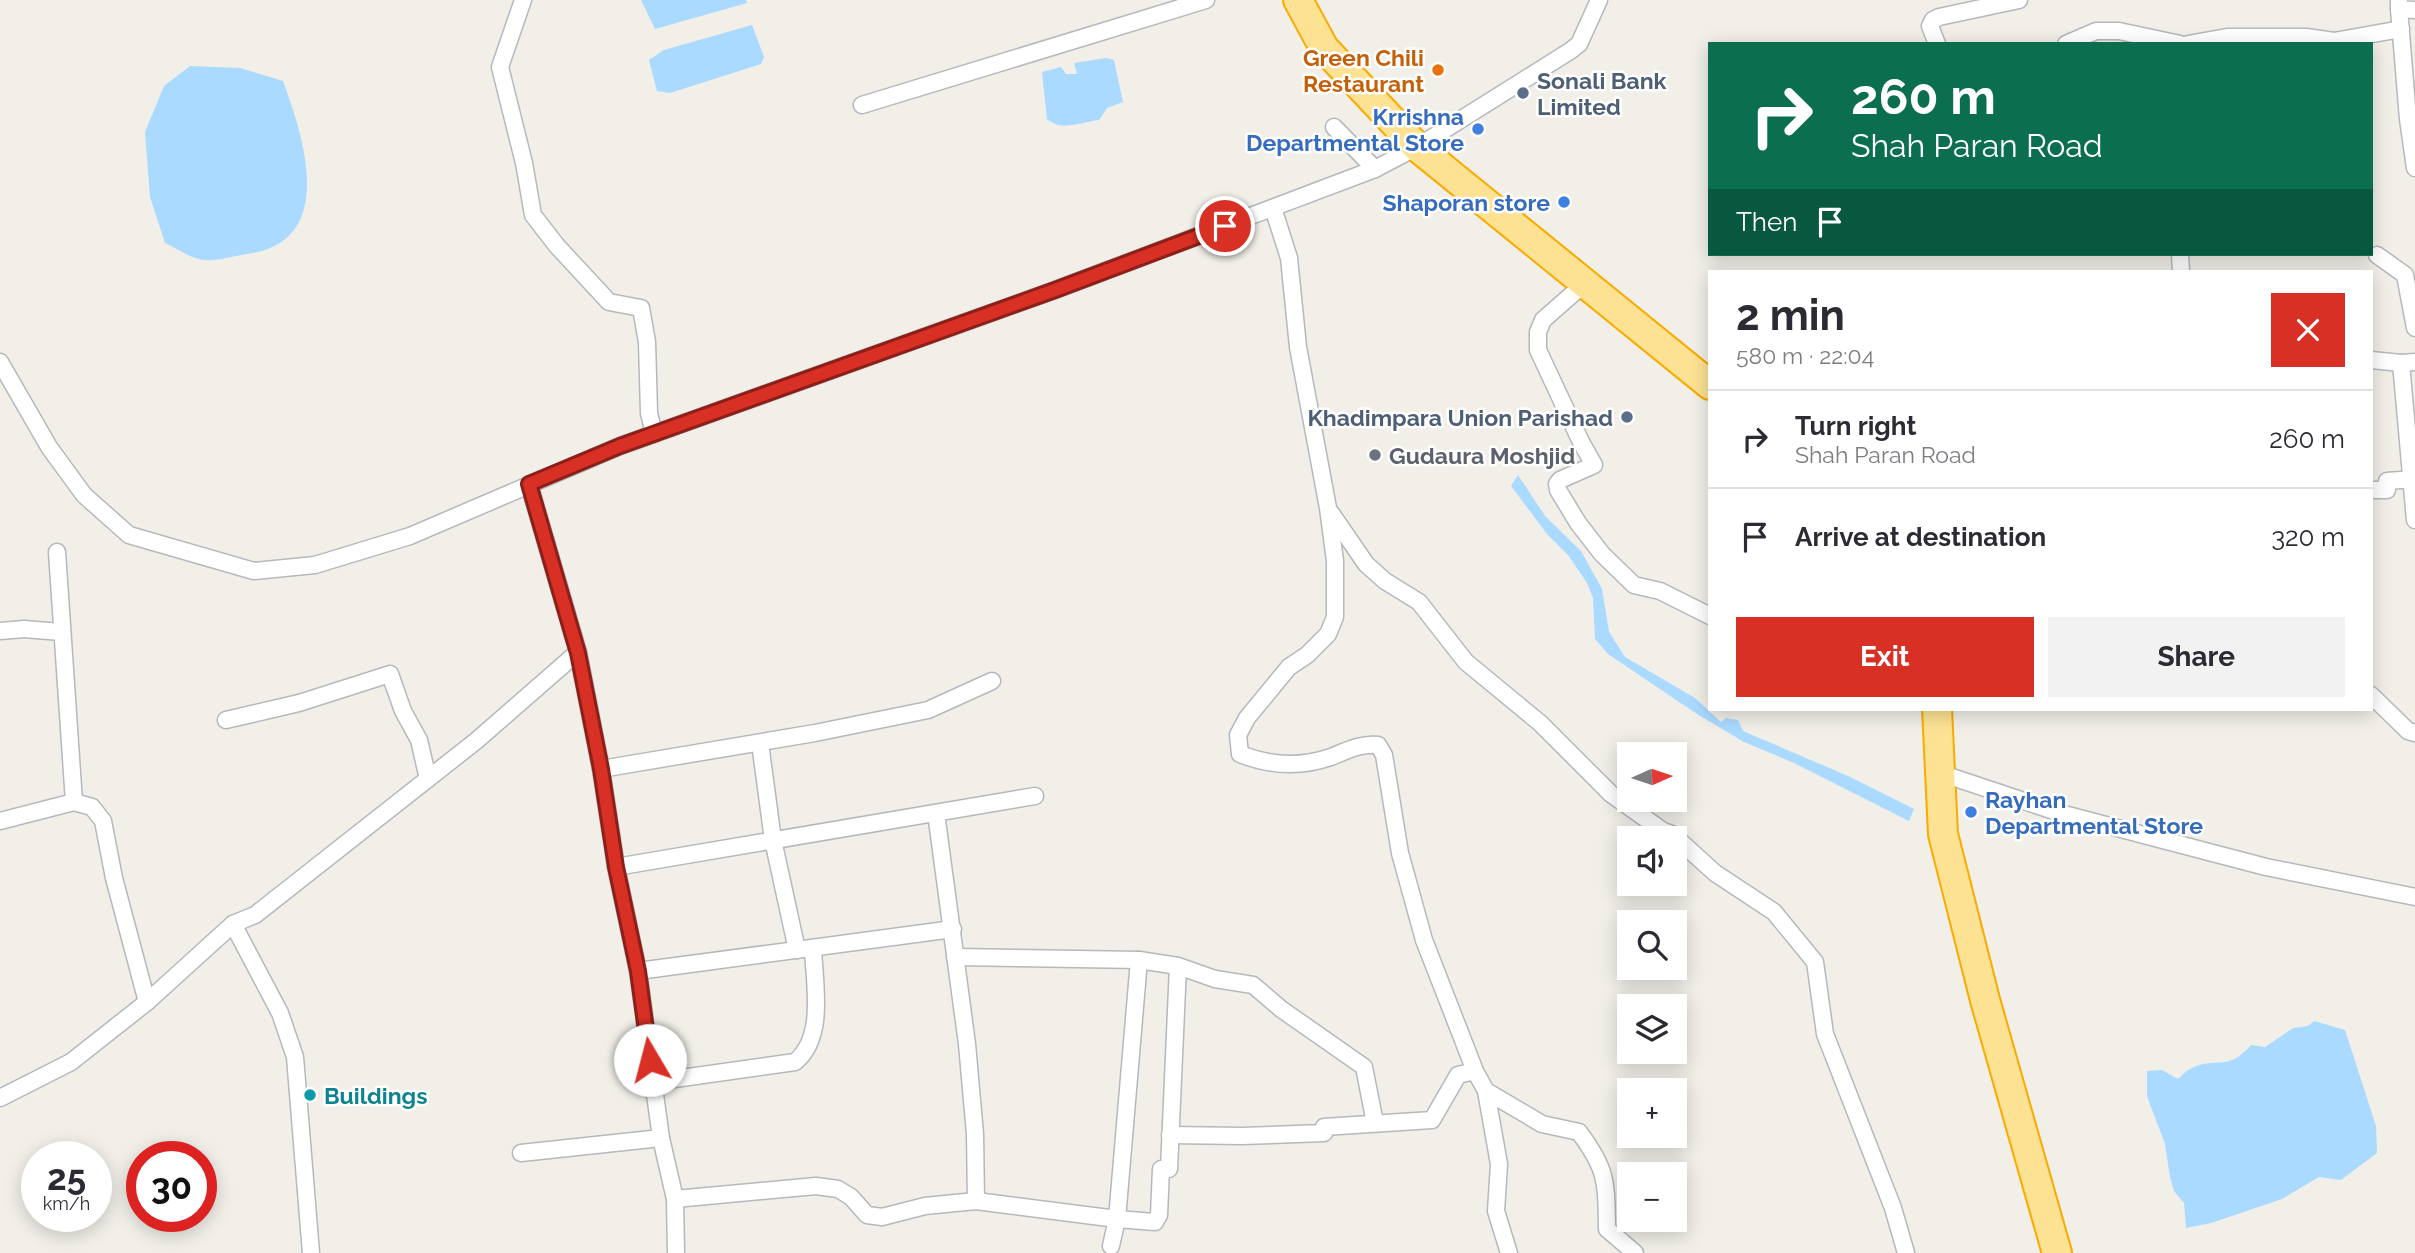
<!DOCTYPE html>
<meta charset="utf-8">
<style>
:root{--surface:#fff;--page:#f2f2f3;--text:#2b2b33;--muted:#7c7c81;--line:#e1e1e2;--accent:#d93025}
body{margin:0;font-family:Raleway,sans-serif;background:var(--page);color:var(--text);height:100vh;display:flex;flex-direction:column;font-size:26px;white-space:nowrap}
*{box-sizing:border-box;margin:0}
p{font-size:23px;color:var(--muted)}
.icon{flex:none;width:38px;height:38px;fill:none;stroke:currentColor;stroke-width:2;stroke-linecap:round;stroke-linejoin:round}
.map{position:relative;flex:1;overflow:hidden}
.panel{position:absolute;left:1708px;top:270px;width:665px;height:441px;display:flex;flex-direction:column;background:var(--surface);border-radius:0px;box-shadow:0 4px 18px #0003}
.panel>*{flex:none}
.banner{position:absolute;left:1708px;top:42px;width:665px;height:214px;border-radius:0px;box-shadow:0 4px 18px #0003;background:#0b6e4f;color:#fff;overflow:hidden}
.needle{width:46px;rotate:87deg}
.controls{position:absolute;left:1617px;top:742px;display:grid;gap:14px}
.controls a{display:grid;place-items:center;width:70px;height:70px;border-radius:0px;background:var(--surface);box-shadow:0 4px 18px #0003;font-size:35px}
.speed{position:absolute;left:21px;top:1141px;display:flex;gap:14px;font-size:35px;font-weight:700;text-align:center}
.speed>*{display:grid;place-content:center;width:91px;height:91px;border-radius:50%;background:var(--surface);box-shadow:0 4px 18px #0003;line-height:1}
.speed small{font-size:18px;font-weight:400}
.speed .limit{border:10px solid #d22;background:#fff;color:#111}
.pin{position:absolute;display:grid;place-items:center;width:60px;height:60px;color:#fff;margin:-30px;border:4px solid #fff;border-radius:50%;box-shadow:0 2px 7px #0007}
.me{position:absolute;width:77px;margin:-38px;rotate:352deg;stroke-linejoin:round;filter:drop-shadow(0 0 5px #0008)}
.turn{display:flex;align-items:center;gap:24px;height:147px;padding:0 28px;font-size:32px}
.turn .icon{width:91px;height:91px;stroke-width:2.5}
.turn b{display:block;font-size:49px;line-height:60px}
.then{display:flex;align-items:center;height:66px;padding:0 28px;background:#0003;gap:14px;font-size:26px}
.round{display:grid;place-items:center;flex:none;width:74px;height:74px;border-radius:0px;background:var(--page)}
.overview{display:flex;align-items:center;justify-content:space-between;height:119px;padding:0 28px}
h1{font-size:42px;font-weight:700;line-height:52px}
.primary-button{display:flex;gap:14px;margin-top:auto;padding:14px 28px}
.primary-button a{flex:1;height:80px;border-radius:0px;background:var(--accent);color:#fff;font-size:28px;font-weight:700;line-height:80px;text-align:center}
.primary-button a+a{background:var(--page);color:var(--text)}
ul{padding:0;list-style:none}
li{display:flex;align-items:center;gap:21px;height:98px;padding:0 28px;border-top:2px solid var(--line)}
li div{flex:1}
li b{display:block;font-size:26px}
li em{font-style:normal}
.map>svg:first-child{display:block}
</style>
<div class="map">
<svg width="2415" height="1253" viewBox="0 0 2415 1253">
<rect width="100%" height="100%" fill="#f1efe8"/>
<g fill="#aadaff">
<polygon points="641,0 746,0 747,3 655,29"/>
<polygon points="752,25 764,57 761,64 670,93 657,91 649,60 664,50"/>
<path d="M 1106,58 L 1114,60 L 1123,102 L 1107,108 L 1099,120 C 1081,122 1062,132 1047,119 L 1042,72 L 1061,67 L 1066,74 L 1077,74 L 1074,63 Z"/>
<path d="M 190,66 L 240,68 L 283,81 C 304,138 338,242 247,254 C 234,256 217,261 204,260 C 192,259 176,248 165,243 L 150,197 L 145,132 L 164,86 Z"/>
<polygon points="1518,475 1545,516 1581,551 1602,589 1609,632 1625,657 1695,698 1721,722 1726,718 1738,720 1743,731 1848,776 1914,809 1909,821 1794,763 1744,742 1697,714 1608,654 1595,639 1593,598 1587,583 1568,555 1547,534 1511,486"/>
<path d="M 2314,1021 L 2345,1030 L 2376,1126 L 2377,1153 L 2341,1180 L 2319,1177 L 2282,1199 L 2211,1223 L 2186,1228 L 2184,1203 L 2174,1191 L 2170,1177 L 2165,1144 L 2147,1096 L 2147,1071 L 2162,1070 L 2178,1079 C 2182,1075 2187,1070 2192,1068 C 2216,1056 2227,1073 2251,1045 L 2265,1047 L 2293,1028 L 2308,1026 Z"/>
</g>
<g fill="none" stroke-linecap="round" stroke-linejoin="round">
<g stroke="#b5b8bc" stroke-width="19">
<g id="street">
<polyline points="523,0 500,67 524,163 533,215 557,246 609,302 641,308 647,342 649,413 654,434"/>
<polyline points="2399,0 2399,9 2415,10"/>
<polyline points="2399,9 2408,119 2415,168"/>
<polyline points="1937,44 1930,26 1933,20 1939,17 2019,0"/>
<polyline points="2066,44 2096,31 2119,31 2180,44"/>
<polyline points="2188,44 2227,37 2306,37 2334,41 2401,29"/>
<polyline points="862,105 1206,0"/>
<polyline points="1334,127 1375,169"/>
<path d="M 1273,208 L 1289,258 L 1298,347 L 1328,508 L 1335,561 L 1335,617 L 1328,634 L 1307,655 L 1289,667 L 1247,718 L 1238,735 L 1240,754 C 1270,766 1299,768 1331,757 C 1346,751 1361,743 1378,745 L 1384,755 L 1400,853 L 1424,940 L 1475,1071 L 1486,1091 L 1542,1124 L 1579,1132 C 1608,1171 1606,1182 1607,1229 L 1635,1253"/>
<polyline points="2180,254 2181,271"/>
<polyline points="2377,255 2405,275 2415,328"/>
<polyline points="1585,283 1543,320 1538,332 1538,350 1581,442 1594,465 1560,480 1557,484 1558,490 1578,523 1602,554 1634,585 1660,591 1710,616"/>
<polyline points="2371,360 2401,363 2415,362"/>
<polyline points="0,362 49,447 84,495 129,535 254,571 315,565 410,536 620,446 1055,290 1375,169 1417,147 1570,51 1579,44 1599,0"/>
<polyline points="2401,363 2415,520"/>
<polyline points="529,484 578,652 601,769 616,867 638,971 661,1138 675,1199 676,1253"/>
<polyline points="2371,490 2387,490 2387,481 2415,479"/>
<polyline points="1331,513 1366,564 1385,581 1419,602 1466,662 1540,723 1611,794 1663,831 1672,834 1715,873 1774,912 1815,962 1825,1034 1893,1208 1906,1253"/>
<polyline points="57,552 74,802"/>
<polyline points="0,631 24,629 61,632"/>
<polyline points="2371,695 2408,731 2415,733"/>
<polyline points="226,720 299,703 390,674 403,711 419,740 428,779"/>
<polyline points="760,743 773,840 797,950"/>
<polyline points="601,769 815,733 928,710 992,681"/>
<polyline points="1940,773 2060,813 2266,867 2415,897"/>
<polyline points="936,813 967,1044 975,1134 976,1201"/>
<polyline points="0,821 74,802 92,807 103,821 114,878 147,1002"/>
<polyline points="616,867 1035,796"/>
<polyline points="233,924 280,1013 295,1057 311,1253"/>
<polyline points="955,957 1139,960 1178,966 1215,979 1253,985 1281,1009 1364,1067 1375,1123"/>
<polyline points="638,971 953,929"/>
<path d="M 653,1082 L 795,1062 C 826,1037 814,982 813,948"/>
<polyline points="1486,1091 1499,1164 1496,1211 1509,1253"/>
<polyline points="0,1098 71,1062 147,1002 233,924 255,915 476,741 578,652"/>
<polyline points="1170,1135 1242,1136 1324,1133 1324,1127 1432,1120 1458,1075 1475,1071"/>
<polyline points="521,1153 661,1138"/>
<polyline points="675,1199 816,1186 838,1189 851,1197 867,1215 882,1217 925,1206 976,1201 1117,1219 1155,1222 1159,1215 1161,1169 1169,1169 1178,966"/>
<polyline points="1111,1246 1117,1219 1139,960"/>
</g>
</g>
<g stroke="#f9ab00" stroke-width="32">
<g id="highway">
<polyline points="1298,0 1324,48 1417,147 1710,385"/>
<polyline points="1937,709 1943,834 1985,1000 2057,1253"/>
</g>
</g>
<use href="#street" stroke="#fff" stroke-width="16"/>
<use href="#highway" stroke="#fde293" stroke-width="28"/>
</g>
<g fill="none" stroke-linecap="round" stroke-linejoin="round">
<g stroke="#8d1f18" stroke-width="18">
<polyline id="route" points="650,1060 638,971 616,867 601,769 578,653 529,484 620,446 1055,290 1225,226"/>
</g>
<use href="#route" stroke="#d93025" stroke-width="12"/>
</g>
<circle fill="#e8710a" stroke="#fff" stroke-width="2.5" cx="1438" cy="70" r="7"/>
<g fill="#5c6f8a" stroke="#fff" stroke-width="2.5">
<circle cx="1523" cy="93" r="7"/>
<circle cx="1627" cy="417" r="7"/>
</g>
<g fill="#3f7fe0" stroke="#fff" stroke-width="2.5">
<circle cx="1478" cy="129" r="7"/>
<circle cx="1564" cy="202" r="7"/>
<circle cx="1971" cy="812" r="7"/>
</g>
<circle fill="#6b7280" stroke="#fff" stroke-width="2.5" cx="1375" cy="455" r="7"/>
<circle fill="#0f9aa8" stroke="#fff" stroke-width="2.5" cx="310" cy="1095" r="7"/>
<g text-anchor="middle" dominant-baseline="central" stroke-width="5" stroke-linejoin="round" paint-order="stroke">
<g font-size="23" font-weight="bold" fill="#c56008" stroke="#fff" text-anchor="end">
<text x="1424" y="57">Green Chili<tspan x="1424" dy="26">Restaurant</tspan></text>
</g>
<g font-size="23" font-weight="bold" fill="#4e5e75" stroke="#fff" text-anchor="start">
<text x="1537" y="80">Sonali Bank<tspan x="1537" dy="26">Limited</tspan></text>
<text x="1613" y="417" text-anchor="end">Khadimpara Union Parishad</text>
</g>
<g font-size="23" font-weight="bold" fill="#366cbe" stroke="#fff" text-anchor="end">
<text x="1464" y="116">Krrishna<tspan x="1464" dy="26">Departmental Store</tspan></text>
<text x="1550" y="202">Shaporan store</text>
<text x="1985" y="799" text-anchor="start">Rayhan<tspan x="1985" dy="26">Departmental Store</tspan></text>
</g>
<g font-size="23" font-weight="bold" fill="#5b616d" stroke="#fff" text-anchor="start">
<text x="1389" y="455">Gudaura Moshjid</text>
</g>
<g font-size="23" font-weight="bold" fill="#0d838f" stroke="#fff" text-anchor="start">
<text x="324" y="1095">Buildings</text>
</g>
</g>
</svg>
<div class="controls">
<a><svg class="needle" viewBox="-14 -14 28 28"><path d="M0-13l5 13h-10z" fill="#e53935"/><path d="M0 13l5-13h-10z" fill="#7c7c81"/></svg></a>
<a><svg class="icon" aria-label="sound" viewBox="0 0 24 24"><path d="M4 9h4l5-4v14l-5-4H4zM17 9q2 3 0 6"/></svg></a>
<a><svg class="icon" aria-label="search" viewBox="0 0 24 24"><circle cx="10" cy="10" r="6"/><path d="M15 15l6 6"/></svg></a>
<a><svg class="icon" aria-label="layers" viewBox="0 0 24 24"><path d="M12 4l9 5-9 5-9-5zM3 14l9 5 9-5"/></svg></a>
<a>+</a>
<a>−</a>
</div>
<div class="speed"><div>25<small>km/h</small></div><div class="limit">30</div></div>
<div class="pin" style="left:1225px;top:226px;background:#d93025"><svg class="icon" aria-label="arrive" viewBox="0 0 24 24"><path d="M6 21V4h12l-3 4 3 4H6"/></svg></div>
<svg class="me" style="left:650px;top:1060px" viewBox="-20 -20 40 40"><circle r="19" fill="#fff"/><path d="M0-13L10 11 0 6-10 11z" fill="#d93025"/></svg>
<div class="banner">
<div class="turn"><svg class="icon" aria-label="right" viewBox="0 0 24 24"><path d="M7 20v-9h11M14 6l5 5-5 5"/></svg><div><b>260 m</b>Shah Paran Road</div></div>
<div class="then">Then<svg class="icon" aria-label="arrive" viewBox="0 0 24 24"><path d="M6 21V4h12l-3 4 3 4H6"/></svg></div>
</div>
<section class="panel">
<div class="overview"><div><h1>2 min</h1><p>580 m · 22:04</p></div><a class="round" style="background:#d93025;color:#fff"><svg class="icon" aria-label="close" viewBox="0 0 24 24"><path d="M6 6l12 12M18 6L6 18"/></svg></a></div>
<ul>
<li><svg class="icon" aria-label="right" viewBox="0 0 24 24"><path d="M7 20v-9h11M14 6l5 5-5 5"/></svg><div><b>Turn right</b><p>Shah Paran Road</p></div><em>260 m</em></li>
<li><svg class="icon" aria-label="arrive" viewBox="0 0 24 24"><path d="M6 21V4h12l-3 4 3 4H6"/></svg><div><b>Arrive at destination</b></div><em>320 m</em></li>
</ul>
<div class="primary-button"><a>Exit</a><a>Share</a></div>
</section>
</div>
